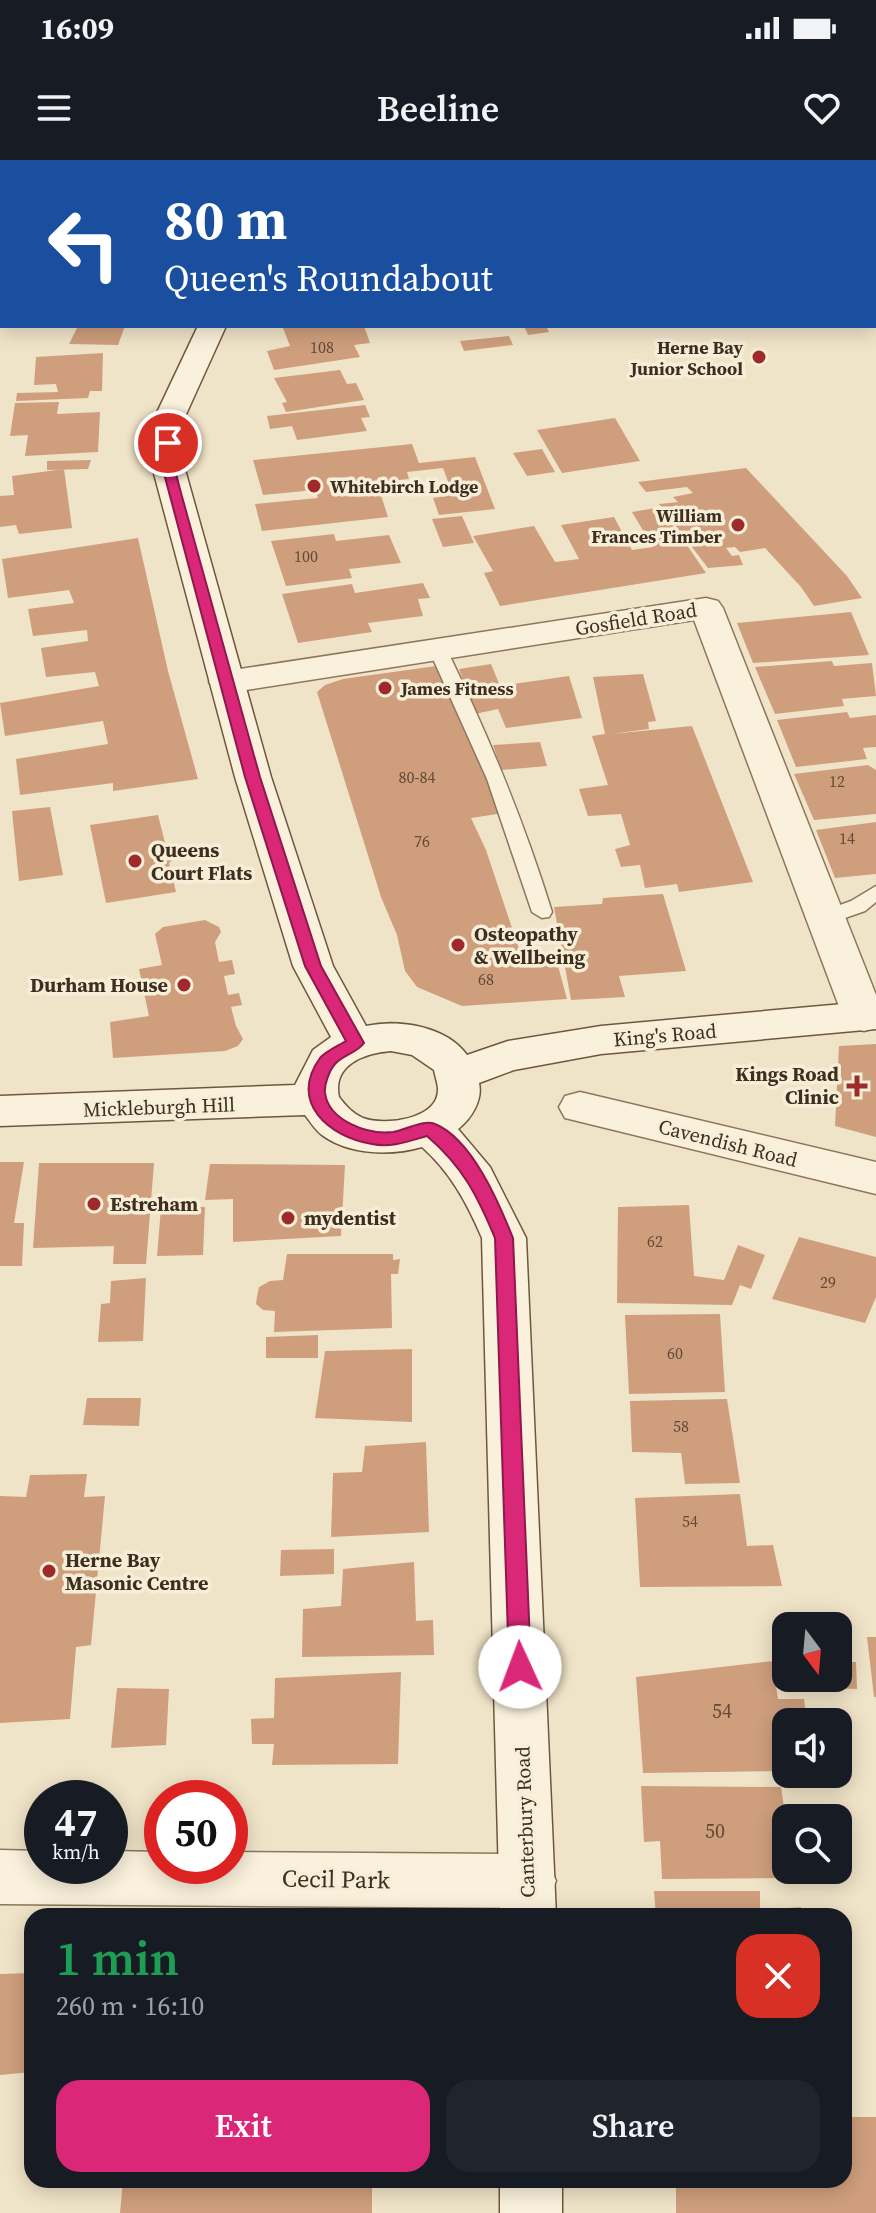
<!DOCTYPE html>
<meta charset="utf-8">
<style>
:root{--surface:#171b24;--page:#20242c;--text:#f1f3f6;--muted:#9ea1a6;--accent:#db2777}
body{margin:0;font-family:"Source Serif 4",serif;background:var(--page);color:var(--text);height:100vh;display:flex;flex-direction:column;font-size:30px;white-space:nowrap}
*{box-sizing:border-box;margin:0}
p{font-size:26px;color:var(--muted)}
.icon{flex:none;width:44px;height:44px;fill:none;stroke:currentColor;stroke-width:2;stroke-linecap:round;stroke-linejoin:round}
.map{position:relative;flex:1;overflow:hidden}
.side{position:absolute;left:24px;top:1748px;width:828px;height:280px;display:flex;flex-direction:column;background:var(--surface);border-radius:24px;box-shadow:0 4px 20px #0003}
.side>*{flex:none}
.hud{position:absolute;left:0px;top:0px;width:876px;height:168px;box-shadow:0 4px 20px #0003;background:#1a4fa0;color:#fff;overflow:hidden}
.needle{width:52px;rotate:164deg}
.buttons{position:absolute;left:772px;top:1452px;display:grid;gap:16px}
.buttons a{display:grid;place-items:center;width:80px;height:80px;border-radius:16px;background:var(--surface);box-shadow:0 4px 20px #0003;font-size:40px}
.speed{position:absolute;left:24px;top:1620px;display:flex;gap:16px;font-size:40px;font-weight:700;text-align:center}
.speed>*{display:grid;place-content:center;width:104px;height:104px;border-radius:50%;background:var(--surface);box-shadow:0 4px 20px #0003;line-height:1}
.speed small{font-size:20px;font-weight:400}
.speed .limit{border:12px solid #d22;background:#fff;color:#111}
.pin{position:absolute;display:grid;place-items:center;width:68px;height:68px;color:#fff;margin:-34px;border:4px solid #fff;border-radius:50%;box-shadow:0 2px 8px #0007}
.me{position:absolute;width:88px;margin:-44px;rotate:358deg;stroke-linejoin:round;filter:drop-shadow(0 0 6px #0008)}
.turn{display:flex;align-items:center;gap:28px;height:168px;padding:0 32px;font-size:36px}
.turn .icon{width:104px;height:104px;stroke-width:2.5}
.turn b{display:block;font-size:56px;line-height:68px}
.round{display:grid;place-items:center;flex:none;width:84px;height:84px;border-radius:24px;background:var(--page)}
.headline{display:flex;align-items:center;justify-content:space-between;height:136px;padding:0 32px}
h1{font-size:48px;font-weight:600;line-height:60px;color:#1e9e55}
.primary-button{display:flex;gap:16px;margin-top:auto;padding:16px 32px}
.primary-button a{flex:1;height:92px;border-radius:24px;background:var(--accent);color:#fff;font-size:32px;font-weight:600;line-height:92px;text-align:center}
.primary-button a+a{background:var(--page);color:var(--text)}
.status{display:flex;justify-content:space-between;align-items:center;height:56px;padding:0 40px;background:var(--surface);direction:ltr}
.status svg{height:22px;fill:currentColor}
header{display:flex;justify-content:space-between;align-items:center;height:104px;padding:0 32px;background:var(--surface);font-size:36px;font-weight:600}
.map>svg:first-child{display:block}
</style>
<div class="status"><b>16:09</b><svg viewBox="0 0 49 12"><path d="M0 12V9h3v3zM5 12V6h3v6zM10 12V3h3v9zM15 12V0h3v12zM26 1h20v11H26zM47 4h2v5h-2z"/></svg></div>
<header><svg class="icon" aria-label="menu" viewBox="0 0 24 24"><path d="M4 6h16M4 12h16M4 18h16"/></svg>Beeline<svg class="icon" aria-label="heart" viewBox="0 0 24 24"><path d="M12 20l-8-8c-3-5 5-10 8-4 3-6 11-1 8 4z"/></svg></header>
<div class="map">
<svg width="876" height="2053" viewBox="0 0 876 2053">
<rect width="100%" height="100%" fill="#f0e4c8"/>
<g fill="#cf9f7d">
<polygon points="78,166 125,166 118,185 69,184"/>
<polygon points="293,166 364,166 370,183 354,185 360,197 274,210 267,191 290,186 283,168"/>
<polygon points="524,166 546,166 549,172 528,175"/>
<polygon points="509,176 513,185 464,191 460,181"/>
<polygon points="103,193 102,231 90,231 88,238 16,241 17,233 58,232 56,224 34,225 36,197"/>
<polygon points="340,210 347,224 356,223 364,240 286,252 282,243 287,242 274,218"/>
<polygon points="59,242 57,254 100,252 98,292 25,296 28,275 10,276 15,243"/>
<polygon points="365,245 370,257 361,258 367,271 297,280 292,266 270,269 267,256"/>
<polygon points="615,258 640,301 562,313 537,270"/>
<polygon points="412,284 419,303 475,297 495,349 439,355 433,338 453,335 443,308 407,312 409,319 367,323 371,336 381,335 388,357 262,371 255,344 318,338 315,330 263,335 253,300"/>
<polygon points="542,289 555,312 527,316 513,293"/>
<polygon points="91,300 88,309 47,310 47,301"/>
<polygon points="746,308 847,416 862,438 814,446 801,427 765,388 740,392 735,387 726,388 732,396 739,395 743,405 708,408 659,344 678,342 673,337 693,333 687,327 646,332 638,322"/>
<polygon points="64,309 72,368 19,374 16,365 0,367 0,336 14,335 12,316"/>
<polygon points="661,347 706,413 500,446 484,413 493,411 473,376 534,366 555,402 579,399 561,365 614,357 632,390 653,387 632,352"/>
<polygon points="462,356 474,383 443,387 432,359"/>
<polygon points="334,374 336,381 389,375 401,403 349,409 352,418 286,426 271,381"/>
<polygon points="138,378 168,511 198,619 113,631 113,623 20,635 16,599 108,584 103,561 5,576 0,543 99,526 95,512 46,517 41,488 88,481 87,470 33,476 28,449 74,443 69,430 8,438 2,399"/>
<polygon points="423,423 430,438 418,439 423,456 368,463 372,472 298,483 282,434 352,424 355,433"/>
<polygon points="851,452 869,495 753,503 737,463"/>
<polygon points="832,501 834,506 872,503 876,536 842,539 844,546 775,554 755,507"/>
<polygon points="491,504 500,526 569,516 582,558 506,568 498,549 475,554 459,509"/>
<polygon points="436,506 504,653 471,658 486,690 521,795 554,791 567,839 462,846 417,827 405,811 397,775 381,737 317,532 325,525 343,519"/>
<polygon points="643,514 656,561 648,562 649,569 611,574 692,566 753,722 679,732 677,724 645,728 640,705 621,707 615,689 630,685 621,654 588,656 579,629 608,625 592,576 605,574 593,517"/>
<polygon points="847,552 850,558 876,555 876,587 863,588 867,599 796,607 777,560"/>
<polygon points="540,582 547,606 501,610 493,585"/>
<polygon points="868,605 876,610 876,654 814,660 794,614"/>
<polygon points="50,647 63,715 19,721 12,651"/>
<polygon points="158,655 165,683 173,686 175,698 169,703 176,732 106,743 90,665"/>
<polygon points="876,662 876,714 835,718 816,670"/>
<polygon points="663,734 686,811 619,816 625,837 571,840 554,747 602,744 603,738"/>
<polygon points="205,760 219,767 221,772 215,782 219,802 232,800 235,814 224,816 228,835 239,833 242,845 231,847 236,866 243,879 238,886 225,891 113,898 110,862 149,856 139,809 162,805 155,774 163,767"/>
<polygon points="876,884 876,977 835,966 839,886"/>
<polygon points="0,1002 24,1002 14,1063 24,1063 22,1106 0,1106"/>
<polygon points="39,1003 154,1003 146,1104 113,1104 114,1086 33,1088"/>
<polygon points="210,1004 345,1005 341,1076 233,1082 233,1039 205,1040"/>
<polygon points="689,1045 694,1116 724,1120 738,1085 765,1095 751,1129 740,1125 732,1145 617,1143 618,1047"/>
<polygon points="205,1047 203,1095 157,1096 161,1048"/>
<polygon points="799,1077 876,1097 876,1137 865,1163 772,1139"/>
<polygon points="287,1094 393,1094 393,1100 400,1099 398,1114 391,1114 392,1168 274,1172 275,1151 263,1150 256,1144 257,1136 259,1127 270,1121 283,1120"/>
<polygon points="146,1118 143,1181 98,1182 101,1144 110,1143 111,1121"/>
<polygon points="720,1154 725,1232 629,1234 625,1155"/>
<polygon points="318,1175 318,1198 266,1198 266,1177"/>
<polygon points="412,1189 412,1262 315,1258 325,1191"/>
<polygon points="87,1238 141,1238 139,1266 83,1265"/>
<polygon points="727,1239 740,1323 685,1324 681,1293 632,1292 630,1241"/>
<polygon points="426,1282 429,1372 331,1377 333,1313 362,1312 365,1286"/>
<polygon points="87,1314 84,1337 105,1336 91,1485 76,1487 70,1559 0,1563 0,1336 26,1337 30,1315"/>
<polygon points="740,1334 747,1386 773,1385 782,1426 640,1427 635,1338"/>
<polygon points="334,1389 334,1414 280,1416 281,1390"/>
<polygon points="414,1402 416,1461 433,1460 434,1495 302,1497 303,1449 341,1446 343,1409"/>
<polygon points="867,1477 876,1477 876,1537 874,1537"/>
<polygon points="772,1501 778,1539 804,1539 807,1562 786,1562 786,1611 643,1613 636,1517"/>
<polygon points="838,1502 856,1502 857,1529 800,1527 799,1518 838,1518"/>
<polygon points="401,1512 398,1604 272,1605 274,1584 252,1584 251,1559 274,1558 275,1518"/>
<polygon points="117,1528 169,1529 166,1585 111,1588"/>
<polygon points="641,1626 781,1627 786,1660 786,1710 793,1710 795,1718 662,1719 660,1681 644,1682"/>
<polygon points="654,1731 760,1731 760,1750 801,1747 803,1756 656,1756"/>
<polygon points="32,1813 32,1912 0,1915 0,1814"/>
<polygon points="844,1957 876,1957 876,2053 676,2053 676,2020 844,2020"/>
<polygon points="123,2020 372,2020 372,2053 120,2053"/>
</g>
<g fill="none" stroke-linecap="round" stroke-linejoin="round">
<g stroke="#8d765c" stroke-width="3">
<g id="lane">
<path d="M 438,485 L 447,490 C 488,575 524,661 552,752 L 549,757 L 542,758 L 532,752 L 487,619 L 429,490 Z"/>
<polygon points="876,726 876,742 865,751 825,765 815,758 818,753 851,741"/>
</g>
</g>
<g stroke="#8d765c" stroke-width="3">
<g id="street">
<polygon points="503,0 546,0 502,2"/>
<polygon points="561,0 588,0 589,2 562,2"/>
<polygon points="706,438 718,441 723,448 876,835 876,868 864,871 850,867 843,857 694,460 227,533 215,529 209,522 215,515 227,511"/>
<polygon points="580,932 876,1002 876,1034 565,958 559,947 565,936"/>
<polygon points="0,1690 42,1691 42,1706 110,1706 110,1691 162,1692 162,1706 230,1706 230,1692 528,1694 548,1702 556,1721 548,1740 528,1748 0,1744"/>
</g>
</g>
<g stroke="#6f573f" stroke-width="3">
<g id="secondary">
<rect x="247" y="0" width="26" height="2"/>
<path d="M 198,166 L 226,166 L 183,261 L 184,306 L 271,617 L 333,806 L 366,866 C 399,859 446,866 467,895 L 508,881 L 601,866 L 876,841 L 876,869 L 601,894 L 514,910 L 479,923 C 483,940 471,959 458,969 L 490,1007 L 526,1078 L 556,1756 L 500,1756 L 482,1078 C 467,1043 451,1013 422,987 C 391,996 349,995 322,975 C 315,970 310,961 305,955 L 0,966 L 0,936 L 295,925 L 313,890 L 331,877 L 293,806 L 235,617 L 152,306 L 153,261 ZM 391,891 L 412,895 L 434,910 C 435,916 438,924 438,929 C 439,960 384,966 363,958 C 352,953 346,946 339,937 C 332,905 364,893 391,891 Z"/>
<rect x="500" y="2020" width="62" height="33"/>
</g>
</g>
<use href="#lane" fill="#faf1dc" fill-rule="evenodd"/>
<use href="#street" fill="#faf1dc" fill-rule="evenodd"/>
<use href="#secondary" fill="#faf1dc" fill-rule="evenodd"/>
</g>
<path fill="#db2777" stroke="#8e194d" stroke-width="2" d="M 168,279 L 175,283 L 174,306 L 181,333 L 260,617 L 321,806 L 364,883 C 357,893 343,895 335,904 C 329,911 324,925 325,933 C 329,961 368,975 393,972 C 405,970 424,959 435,964 C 472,979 499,1043 513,1078 L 531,1507 L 527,1513 L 520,1516 L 512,1513 L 509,1507 L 495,1078 C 477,1035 463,1007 427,976 C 409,981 391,988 372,984 C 329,977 288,942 320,898 C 326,891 338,886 346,881 L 305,806 L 245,617 L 162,306 L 162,283 Z"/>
<g fill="#9e2a2b" stroke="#f7eed8" stroke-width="3">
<circle cx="759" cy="197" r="8"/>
<circle cx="314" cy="326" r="8"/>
<circle cx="738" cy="365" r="8"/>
<circle cx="385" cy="528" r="8"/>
<circle cx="135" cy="701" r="8"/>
<circle cx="458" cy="785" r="8"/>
<circle cx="184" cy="825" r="8"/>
<path d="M853 914h8v8h8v8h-8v8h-8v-8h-8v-8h8z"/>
<circle cx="94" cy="1044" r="8"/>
<circle cx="288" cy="1058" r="8"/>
<circle cx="49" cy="1411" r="8"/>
</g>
<g text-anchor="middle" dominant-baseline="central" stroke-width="7" stroke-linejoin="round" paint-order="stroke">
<g font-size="16" fill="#624a37">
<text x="322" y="187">108</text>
<text x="306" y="396">100</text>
<text x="417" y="617">80-84</text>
<text x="837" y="621">12</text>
<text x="847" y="678">14</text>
<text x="422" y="681">76</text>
<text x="486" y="819">68</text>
<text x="655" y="1081">62</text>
<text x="828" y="1122">29</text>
<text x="675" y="1193">60</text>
<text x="681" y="1266">58</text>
<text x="690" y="1361">54</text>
</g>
<g font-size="18" font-weight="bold" fill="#3d2e20" stroke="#f7eed8" text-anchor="end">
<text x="743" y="187">Herne Bay<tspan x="743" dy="21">Junior School</tspan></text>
<text x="330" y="326" text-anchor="start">Whitebirch Lodge</text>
<text x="722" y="355">William<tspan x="722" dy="21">Frances Timber</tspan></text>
<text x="401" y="528" text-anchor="start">James Fitness</text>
</g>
<g font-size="20" fill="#3d2e20" stroke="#f7eed8">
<text transform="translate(636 459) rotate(-9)">Gosfield Road</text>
<text transform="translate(665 875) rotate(-5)">King's Road</text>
<text transform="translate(159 947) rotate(-2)">Mickleburgh Hill</text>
<text transform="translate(728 983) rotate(14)">Cavendish Road</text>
<text transform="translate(525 1662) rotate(-92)">Canterbury Road</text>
</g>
<g font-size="20" font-weight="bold" fill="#3d2e20" stroke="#f7eed8" text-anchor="start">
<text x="151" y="690">Queens<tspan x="151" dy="23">Court Flats</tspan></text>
<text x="474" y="774">Osteopathy<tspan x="474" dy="23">&amp; Wellbeing</tspan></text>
<text x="168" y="825" text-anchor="end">Durham House</text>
<text x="839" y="914" text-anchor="end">Kings Road<tspan x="839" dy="23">Clinic</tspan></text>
<text x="110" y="1044">Estreham</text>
<text x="304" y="1058">mydentist</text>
<text x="65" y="1400">Herne Bay<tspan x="65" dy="23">Masonic Centre</tspan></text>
</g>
<g font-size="20" fill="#624a37">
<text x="722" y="1551">54</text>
<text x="715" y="1671">50</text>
</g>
<g font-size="24" fill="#3d2e20" stroke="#f7eed8">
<text transform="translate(336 1719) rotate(1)">Cecil Park</text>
</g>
</g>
</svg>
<div class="buttons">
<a><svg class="needle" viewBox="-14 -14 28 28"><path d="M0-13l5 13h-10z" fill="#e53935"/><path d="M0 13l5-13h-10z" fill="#9ea1a6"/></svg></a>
<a><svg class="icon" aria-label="sound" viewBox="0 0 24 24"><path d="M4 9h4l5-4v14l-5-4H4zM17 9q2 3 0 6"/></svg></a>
<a><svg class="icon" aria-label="search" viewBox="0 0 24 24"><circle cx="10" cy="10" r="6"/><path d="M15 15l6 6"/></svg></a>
</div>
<div class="speed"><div>47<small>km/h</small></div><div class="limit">50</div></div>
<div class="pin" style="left:168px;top:283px;background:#d93025"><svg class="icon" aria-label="arrive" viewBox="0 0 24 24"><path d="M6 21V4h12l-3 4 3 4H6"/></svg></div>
<svg class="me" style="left:520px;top:1507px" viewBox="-20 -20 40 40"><circle r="19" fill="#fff"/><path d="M0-13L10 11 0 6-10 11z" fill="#db2777"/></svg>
<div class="hud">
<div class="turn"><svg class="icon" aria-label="left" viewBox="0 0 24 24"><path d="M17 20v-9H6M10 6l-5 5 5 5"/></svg><div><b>80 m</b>Queen's Roundabout</div></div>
</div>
<section class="side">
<div class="headline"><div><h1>1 min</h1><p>260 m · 16:10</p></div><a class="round" style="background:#d93025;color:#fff"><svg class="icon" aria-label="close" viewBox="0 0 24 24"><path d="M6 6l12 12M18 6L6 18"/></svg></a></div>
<div class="primary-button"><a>Exit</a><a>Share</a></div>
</section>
</div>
